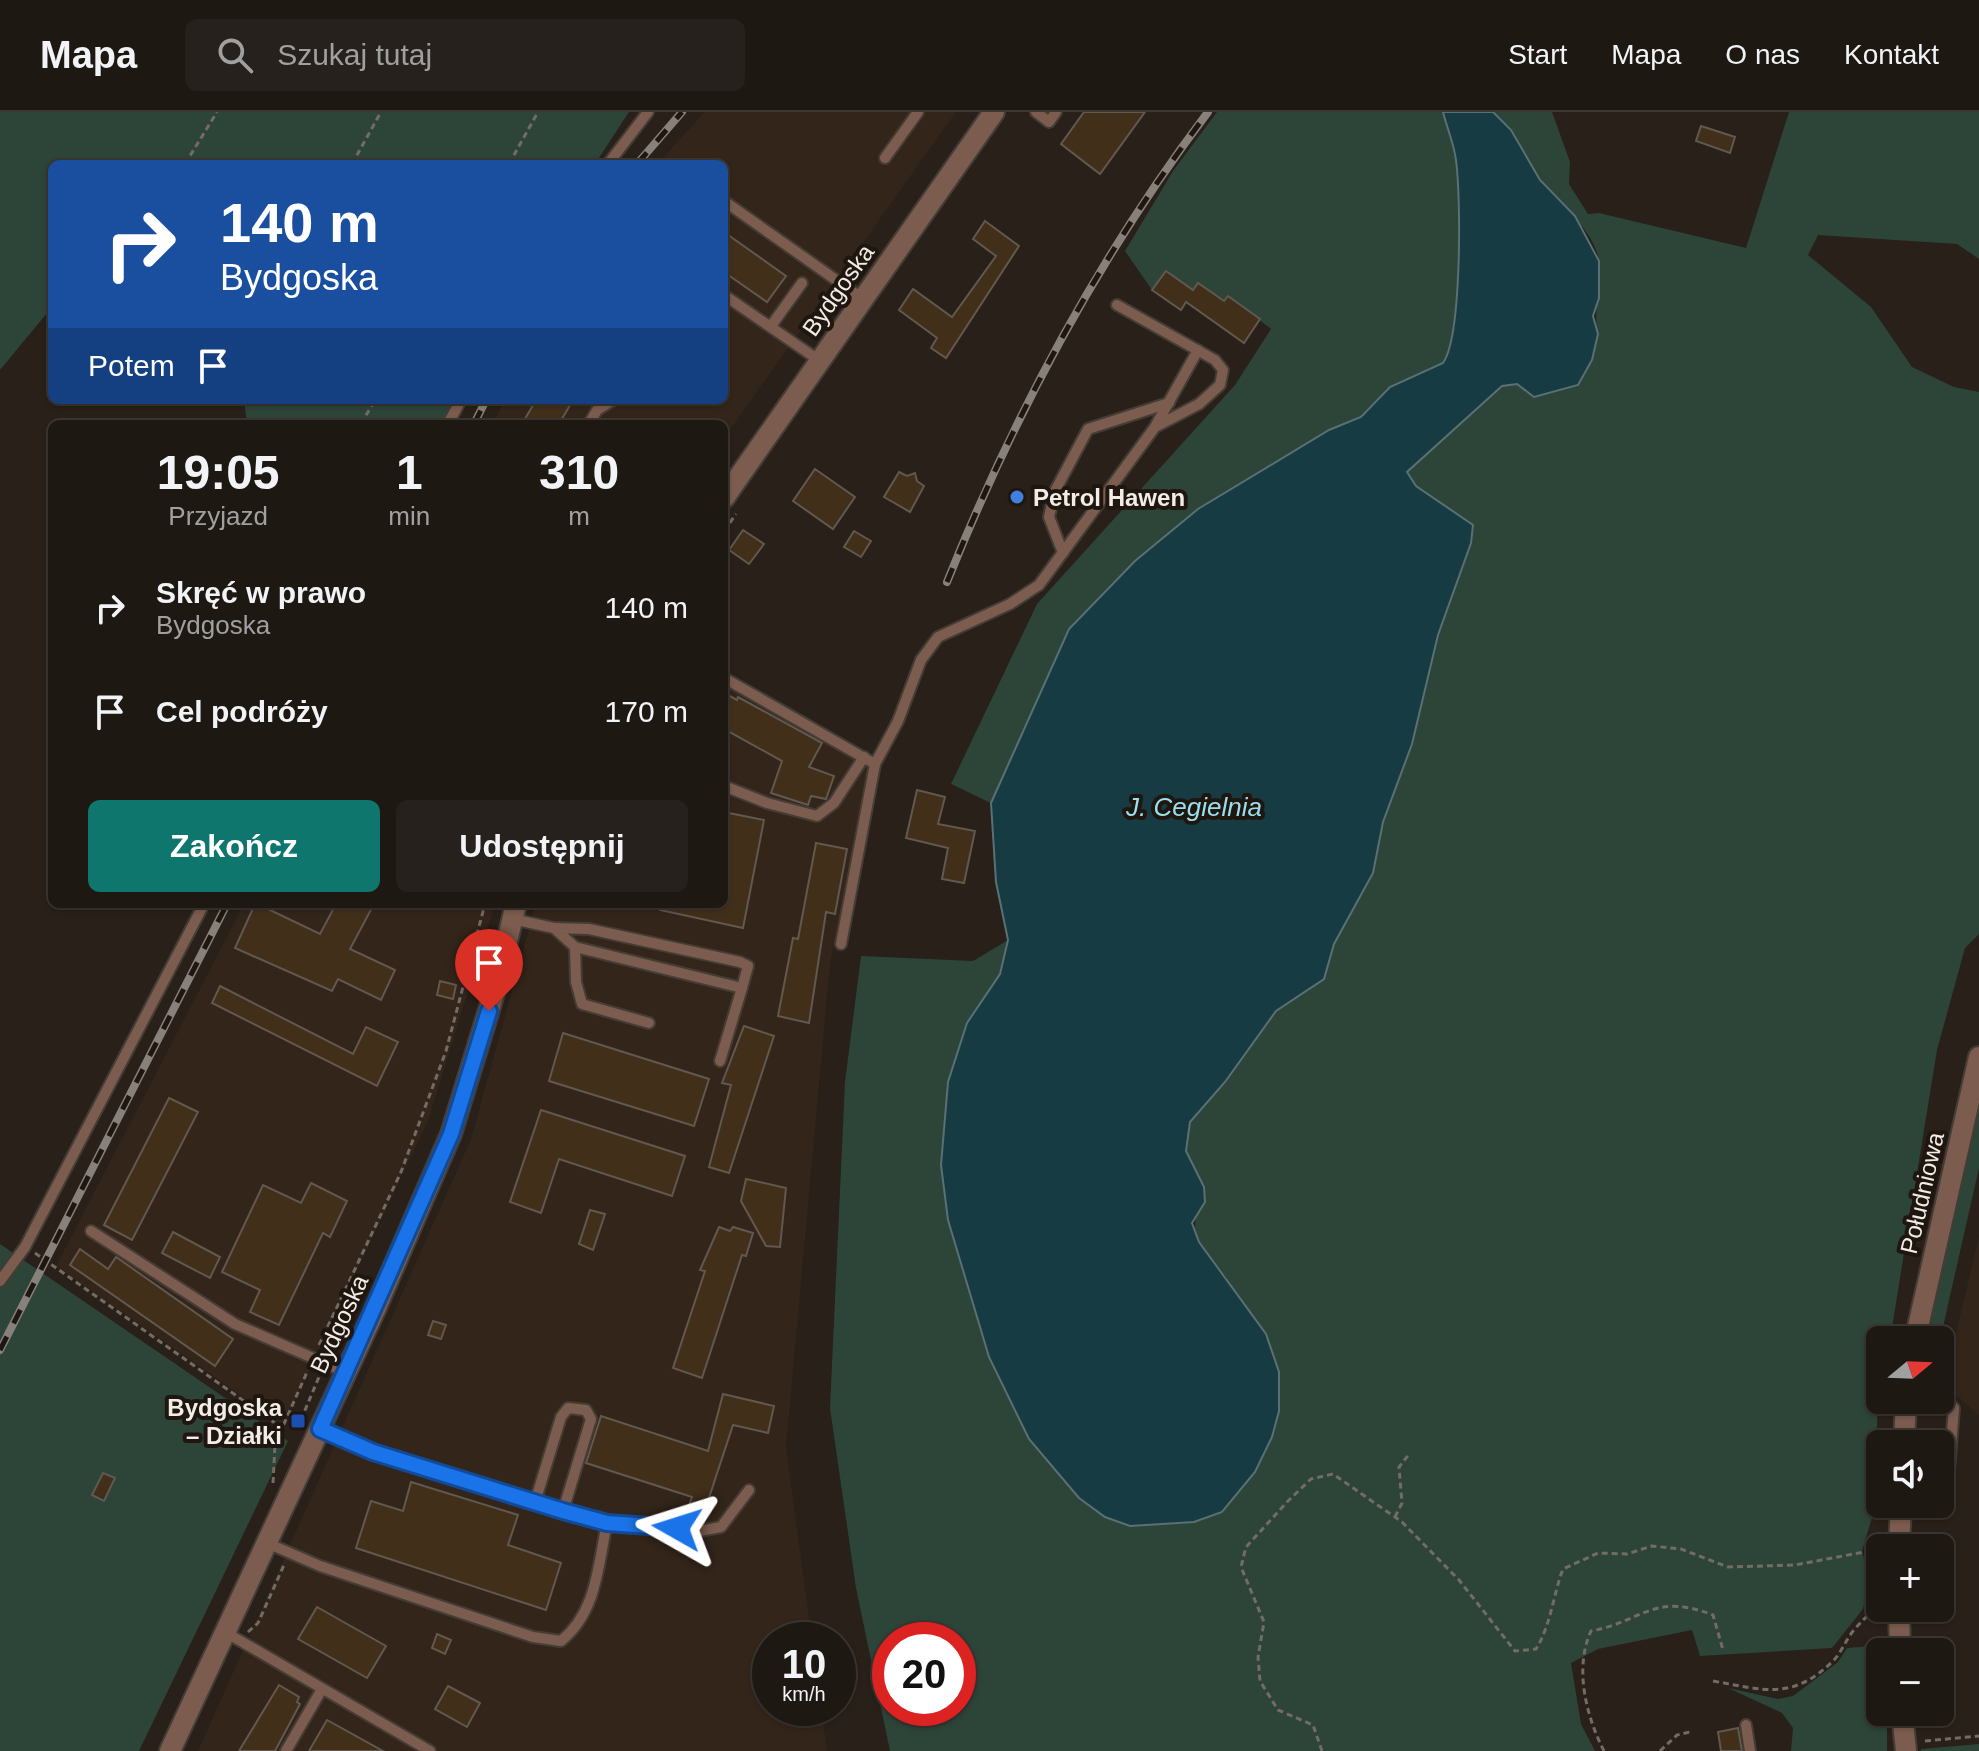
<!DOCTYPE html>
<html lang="pl">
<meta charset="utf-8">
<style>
:root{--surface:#1e1813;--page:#26211c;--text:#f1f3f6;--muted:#a1a0a0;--line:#3c3733;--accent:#0f766e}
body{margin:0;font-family:Arial,sans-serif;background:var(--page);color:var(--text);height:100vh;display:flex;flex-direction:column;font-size:30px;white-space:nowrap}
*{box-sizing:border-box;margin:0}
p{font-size:26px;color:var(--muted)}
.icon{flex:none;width:44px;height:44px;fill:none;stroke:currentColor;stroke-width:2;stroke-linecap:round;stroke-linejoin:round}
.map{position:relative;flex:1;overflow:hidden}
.sheet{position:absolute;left:48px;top:308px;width:680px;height:488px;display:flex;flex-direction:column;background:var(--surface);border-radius:12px;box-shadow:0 2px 6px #0004,0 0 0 2px var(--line)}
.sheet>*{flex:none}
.top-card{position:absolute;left:48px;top:48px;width:680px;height:244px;border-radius:12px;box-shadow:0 2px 6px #0004,0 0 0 2px var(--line);background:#1a4fa0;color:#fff;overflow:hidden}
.needle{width:52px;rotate:71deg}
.controls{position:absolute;left:1866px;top:1214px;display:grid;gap:16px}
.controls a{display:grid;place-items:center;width:88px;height:88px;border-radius:12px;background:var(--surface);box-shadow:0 2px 6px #0004,0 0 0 2px var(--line);font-size:40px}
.speed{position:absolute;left:752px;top:1510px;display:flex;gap:16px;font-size:40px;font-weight:700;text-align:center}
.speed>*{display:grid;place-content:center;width:104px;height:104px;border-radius:50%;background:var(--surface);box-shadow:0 2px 6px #0004,0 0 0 2px var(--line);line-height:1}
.speed small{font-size:20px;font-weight:400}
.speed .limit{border:12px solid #d22;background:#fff;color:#111}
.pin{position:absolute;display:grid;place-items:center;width:68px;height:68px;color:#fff;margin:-82px -34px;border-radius:50% 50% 50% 0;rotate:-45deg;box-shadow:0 0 8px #0007}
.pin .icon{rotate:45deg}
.me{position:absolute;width:88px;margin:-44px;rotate:276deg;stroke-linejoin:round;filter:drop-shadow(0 0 6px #0008)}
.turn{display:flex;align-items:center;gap:28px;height:168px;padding:0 40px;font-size:36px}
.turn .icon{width:104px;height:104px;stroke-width:2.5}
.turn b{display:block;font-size:56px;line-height:68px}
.then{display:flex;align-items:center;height:76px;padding:0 40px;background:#0003;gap:16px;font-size:30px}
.eta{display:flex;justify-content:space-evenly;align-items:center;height:136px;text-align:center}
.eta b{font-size:48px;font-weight:700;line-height:56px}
.action{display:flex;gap:16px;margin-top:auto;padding:16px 40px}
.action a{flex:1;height:92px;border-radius:12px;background:var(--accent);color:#fff;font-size:32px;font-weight:700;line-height:92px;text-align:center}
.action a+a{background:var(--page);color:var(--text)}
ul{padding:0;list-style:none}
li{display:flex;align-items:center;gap:24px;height:104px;padding:0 40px}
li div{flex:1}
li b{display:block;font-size:30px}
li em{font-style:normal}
header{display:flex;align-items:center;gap:48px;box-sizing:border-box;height:112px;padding:0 40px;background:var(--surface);border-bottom:2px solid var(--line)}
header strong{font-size:38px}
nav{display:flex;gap:44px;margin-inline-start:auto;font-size:28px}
.search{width:560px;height:72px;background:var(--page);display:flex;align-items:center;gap:20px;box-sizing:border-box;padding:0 28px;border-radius:12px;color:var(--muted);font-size:30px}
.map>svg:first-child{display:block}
</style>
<header>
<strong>Mapa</strong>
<div class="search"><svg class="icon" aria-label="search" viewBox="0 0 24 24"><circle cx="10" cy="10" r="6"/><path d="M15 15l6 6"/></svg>Szukaj tutaj</div>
<nav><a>Start</a><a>Mapa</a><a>O nas</a><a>Kontakt</a></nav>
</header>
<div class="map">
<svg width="1979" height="1639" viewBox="0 0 1979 1639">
<rect width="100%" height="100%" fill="#282019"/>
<g fill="#33251a">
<polygon points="705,0 956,0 724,326 724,312 493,312 505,288 724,288 724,52 657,52"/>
<polygon points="724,574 868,653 830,852 786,1335 812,1528 770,1528 770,1596 821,1596 827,1639 198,1639 471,1027 536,792 724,792"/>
<polygon points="244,792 495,792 428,1009 283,1313 56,1154"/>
<polygon points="1979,1124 1979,1303 1944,1273"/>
</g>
<g fill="#2d4439" fill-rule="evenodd">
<polygon points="0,0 629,0 595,52 52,52 52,195 0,258"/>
<path d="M 1217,0 L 1443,0 C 1447,16 1454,32 1456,48 C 1461,86 1463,223 1443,251 L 1390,275 L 1361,305 L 1329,318 L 1198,397 L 1135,449 L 1069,517 L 991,691 L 951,672 L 1037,492 L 1235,273 L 1271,217 L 1228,184 L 1224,189 L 1198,171 L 1193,178 L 1166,159 L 1152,178 L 1125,139 L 1173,59 Z"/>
<path d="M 1493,0 L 1552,0 L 1570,50 L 1569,72 L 1588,102 L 1599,101 L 1746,136 L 1789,0 L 1979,0 L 1979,147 L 1957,132 L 1818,123 L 1808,143 L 1871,195 L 1912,255 L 1954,275 L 1979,280 L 1979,822 L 1965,836 L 1937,938 L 1890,1228 L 1880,1228 L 1874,1399 L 1862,1439 L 1869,1467 L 1863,1497 L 1832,1536 L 1700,1544 L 1692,1518 L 1598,1537 L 1571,1551 L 1581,1612 L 1595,1639 L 890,1639 L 856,1476 L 830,1296 L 845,970 L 861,844 L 973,849 L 1008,828 L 1000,862 L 967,911 L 948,970 L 941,1053 L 948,1108 L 989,1245 L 1029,1327 L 1227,1166 C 1194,1127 1187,1125 1204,1075 L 1186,1039 L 1189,1010 L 1225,970 L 1276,899 L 1324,867 L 1334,832 L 1373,761 L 1383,710 L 1412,632 L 1438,523 L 1471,431 L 1473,413 L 1416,374 L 1407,360 L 1502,274 L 1517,272 L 1598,222 C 1592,198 1603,175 1599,149 C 1593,114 1557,93 1539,65 C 1523,42 1513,20 1493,0 ZM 890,1528 L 958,1528 L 958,1596 L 890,1596 Z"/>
<polygon points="244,288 458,288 446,312 247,312"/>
<polygon points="1979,990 1979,1056 1940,1228 1923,1228"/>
<polygon points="0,1132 288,1329 139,1639 0,1639"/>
<polygon points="1886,1533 1886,1540 1880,1540 1880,1600 1887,1600 1887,1639 1791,1639 1793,1616 1782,1601 1728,1576 1778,1587 1793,1584 1838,1550 1847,1536"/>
<polygon points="1979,1632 1979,1639 1921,1639 1921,1637"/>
</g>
<path fill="#173b42" stroke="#597074" stroke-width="2" d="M 1443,0 L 1493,0 L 1511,18 L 1540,68 L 1575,104 L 1599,149 L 1599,186 L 1593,204 L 1598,222 L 1592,248 L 1578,273 L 1534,285 L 1517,272 L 1502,274 L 1407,360 L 1416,374 L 1473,413 L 1471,431 L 1438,523 L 1412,632 L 1383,710 L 1373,761 L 1334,832 L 1324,867 L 1276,899 L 1225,970 L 1190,1010 L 1186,1039 L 1204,1075 L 1205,1090 L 1192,1111 L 1199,1130 L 1266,1222 L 1279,1260 L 1279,1299 L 1272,1325 L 1255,1360 L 1222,1400 L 1194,1410 L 1130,1414 L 1105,1405 L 1079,1386 L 1029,1327 L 989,1245 L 948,1108 L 941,1053 L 948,970 L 967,911 L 1000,862 L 1008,828 L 996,770 L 991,691 L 1069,517 L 1135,449 L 1198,397 L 1329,318 L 1361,305 L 1390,275 L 1443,251 C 1462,224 1461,85 1456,48 C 1454,32 1447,16 1443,0 Z"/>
<g fill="#412f1a" stroke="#61584f" stroke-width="2">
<polygon points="1084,0 1145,0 1100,62 1061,32"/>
<polygon points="1701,14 1735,25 1730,41 1696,29"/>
<polygon points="985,109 1019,134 946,246 931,236 937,226 899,198 913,177 952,205 996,144 973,127"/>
<polygon points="724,120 786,164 767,190 724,160"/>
<polygon points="1166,159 1193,178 1198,171 1224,189 1228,184 1260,207 1244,231 1186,190 1181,198 1152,178"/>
<polygon points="536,288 573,288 559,312 522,312"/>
<polygon points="815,357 855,385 833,417 793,389"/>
<polygon points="899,360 907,364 915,361 917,369 924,374 910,400 884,385"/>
<polygon points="743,418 764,432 749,452 729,438"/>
<polygon points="854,419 871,429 861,445 844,435"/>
<polygon points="724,581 737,588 738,585 822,631 809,655 834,664 826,687 811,684 808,693 771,681 782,649 724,617"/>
<polygon points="917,678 945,685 938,712 975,719 964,771 942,767 948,736 906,726"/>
<polygon points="724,700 764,708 743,816 660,798 660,792 724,792"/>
<polygon points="816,731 847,737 835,802 826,800 809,911 778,904 793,826 798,827"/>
<polygon points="255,792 273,792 270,798 320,822 336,792 374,792 350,837 395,858 381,888 338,867 332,879 235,836"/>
<polygon points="440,869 456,873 453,887 437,883"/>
<polygon points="220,874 353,942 366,915 398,930 377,974 212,891"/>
<polygon points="744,914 774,924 729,1061 709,1055 731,973 722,971"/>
<polygon points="563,921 709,967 694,1014 549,969"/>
<polygon points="169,986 198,1000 132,1128 104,1113"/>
<polygon points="541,998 685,1044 672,1084 559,1047 541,1101 510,1090"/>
<polygon points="746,1067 786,1076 780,1135 766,1134 741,1089"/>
<polygon points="311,1071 347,1089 330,1125 323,1121 279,1213 250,1200 260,1178 222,1160 263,1073 301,1091"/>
<polygon points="590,1098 605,1102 593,1138 579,1132"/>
<polygon points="719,1115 730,1119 733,1115 753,1121 746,1144 742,1143 702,1266 673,1256 705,1159 700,1158"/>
<polygon points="173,1120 220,1145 210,1166 162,1141"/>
<polygon points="80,1137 108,1157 116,1145 233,1227 215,1254 70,1153"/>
<polygon points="433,1209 446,1213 441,1227 428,1223"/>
<polygon points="723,1282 774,1294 768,1321 733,1313 701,1410 684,1406 692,1385 586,1351 601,1304 708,1339"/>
<polygon points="103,1361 115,1366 104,1389 92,1383"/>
<polygon points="411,1370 518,1403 508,1433 561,1451 546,1498 356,1436 371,1389 403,1399"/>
<polygon points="317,1495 386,1534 367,1566 298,1527"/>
<polygon points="437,1522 451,1528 445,1542 432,1536"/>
<polygon points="279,1573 299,1585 297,1590 300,1592 275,1639 239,1639"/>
<polygon points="448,1574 480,1591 467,1615 435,1597"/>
<polygon points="327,1608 383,1639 309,1639"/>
<polygon points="1738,1616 1742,1639 1721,1639 1718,1620"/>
</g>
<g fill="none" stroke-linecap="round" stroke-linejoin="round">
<g stroke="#443d36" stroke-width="14">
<g id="service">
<polyline points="1036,0 1049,10 1056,0"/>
<polyline points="885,46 918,0"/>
<polyline points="608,52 648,0"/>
<polyline points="724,89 863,187"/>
<polyline points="724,183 820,249"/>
<polyline points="771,214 802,171"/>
<polyline points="448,312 461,288"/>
<polyline points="589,312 597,298 613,288"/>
<polyline points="1156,313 1198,238"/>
<polyline points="1063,441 1049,405 1055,379 1088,317 1169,291"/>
<polyline points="724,566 875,652 898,609 921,548 938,525 1010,492 1039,473 1155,315 1199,292 1220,273 1223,258 1215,248 1117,193"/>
<polyline points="724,674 767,691 817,704 834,691 864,645"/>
<polyline points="512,807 554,816 575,835 742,876 720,949"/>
<polyline points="554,816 589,817 740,850 748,854 742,876"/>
<polyline points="841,832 875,652"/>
<polyline points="575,835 576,870 582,892 649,911"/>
<polyline points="91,1119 235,1212 345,1260"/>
<polyline points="0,1169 25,1135 204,792"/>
<polyline points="1940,1284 1954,1296 1949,1358 1940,1358"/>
<polyline points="320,1317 373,1340 607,1411 699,1419 721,1415 749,1378"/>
<polyline points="535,1390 561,1305 568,1296 586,1298 591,1307 563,1399"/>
<path d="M 267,1431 L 320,1454 L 533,1525 L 561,1529 C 597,1500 598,1453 607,1411"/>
<polyline points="225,1520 430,1639"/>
<polyline points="1746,1613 1750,1639"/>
<polyline points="286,1639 322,1577"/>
</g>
</g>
<g stroke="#443d36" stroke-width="24">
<g id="minor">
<polyline points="1915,1228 1979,945"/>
<polyline points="1904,1332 1906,1288"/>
<polyline points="1899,1436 1901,1392"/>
<polyline points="1899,1496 1900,1540"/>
<polyline points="1902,1600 1906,1639"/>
</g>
</g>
<g stroke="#443d36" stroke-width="24">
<g id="tertiary">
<polyline points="724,386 994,0"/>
<polyline points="170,1639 375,1198 451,1022 496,875 516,792"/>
</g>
</g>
<g stroke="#736c65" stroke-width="3" stroke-dasharray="6 4" stroke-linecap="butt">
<polyline points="185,52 217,0"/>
<polyline points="352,52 381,0"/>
<polyline points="509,52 538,0"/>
<polyline points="361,312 375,288"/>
<polyline points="724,419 736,402"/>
<polyline points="35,1141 282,1316"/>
<polyline points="319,1233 401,1060 446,939 485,792"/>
<polyline points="297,1317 319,1265"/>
<polyline points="273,1371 275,1332 308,1258"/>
<polyline points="1395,1405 1402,1391 1399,1355 1410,1341"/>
<polyline points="248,1520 258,1511 284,1453"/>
<path d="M 1713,1569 C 1764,1578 1792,1589 1833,1549 C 1842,1540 1846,1527 1854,1518 C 1868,1501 1875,1502 1880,1478"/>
<polyline points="1925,1629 1979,1624"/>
<path d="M 1322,1639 L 1313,1613 L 1278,1598 L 1260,1569 L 1258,1545 L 1264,1510 L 1241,1455 L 1246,1435 L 1288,1389 L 1311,1367 L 1333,1362 L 1402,1410 L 1459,1468 L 1515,1539 L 1536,1537 C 1551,1513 1553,1483 1563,1457 L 1598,1441 L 1627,1442 L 1652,1434 L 1681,1437 L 1728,1455 L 1795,1453 L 1880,1437"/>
<path d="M 1604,1639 C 1586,1604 1574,1556 1591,1519 C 1644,1509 1653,1480 1713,1503 L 1723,1538"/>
<polyline points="1660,1639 1677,1623 1690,1620"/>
</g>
<use href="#service" stroke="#7b5c4e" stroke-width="10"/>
<use href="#minor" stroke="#7b5c4e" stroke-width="20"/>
<use href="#tertiary" stroke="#7b5c4e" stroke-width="20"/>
<g stroke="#88817b" stroke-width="8">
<g id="rail">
<polyline points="637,52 682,0"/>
<polyline points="474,312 486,288"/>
<path d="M 947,470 C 1014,303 1099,144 1208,0"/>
<polyline points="0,1238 227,792"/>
</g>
</g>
<use href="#rail" stroke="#1f1610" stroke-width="5" stroke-dasharray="15" stroke-linecap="butt"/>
</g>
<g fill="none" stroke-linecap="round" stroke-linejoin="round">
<g stroke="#114b97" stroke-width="20">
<polyline id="route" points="489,899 451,1022 320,1317 373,1340 563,1399 607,1411 677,1416"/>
</g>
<use href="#route" stroke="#1a73e8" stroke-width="14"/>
</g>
<circle fill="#3f7fe0" stroke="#1f1610" stroke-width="3" cx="1017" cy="385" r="8"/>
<rect fill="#1a4fb4" stroke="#1f1610" stroke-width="3" x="290" y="1301" width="16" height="16" rx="4"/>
<g text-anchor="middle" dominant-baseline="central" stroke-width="8" stroke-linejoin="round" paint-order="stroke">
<g font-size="24" fill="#f2ece7" stroke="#1f1610">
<text transform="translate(838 178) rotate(-55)">Bydgoska</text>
<text transform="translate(1922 1081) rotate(-77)">Południowa</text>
<text transform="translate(339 1212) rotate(-65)">Bydgoska</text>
</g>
<g font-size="24" font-weight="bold" fill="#f2ece7" stroke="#1f1610" text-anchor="start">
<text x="1033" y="385">Petrol Hawen</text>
<text x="282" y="1295" text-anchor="end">Bydgoska<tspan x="282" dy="28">– Działki</tspan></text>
</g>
<g font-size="26" font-style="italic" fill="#99dfee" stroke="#1f1610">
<text x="1194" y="695">J. Cegielnia</text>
</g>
</g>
</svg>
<div class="controls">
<a><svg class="needle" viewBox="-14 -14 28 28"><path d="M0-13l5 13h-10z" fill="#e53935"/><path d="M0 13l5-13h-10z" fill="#a1a0a0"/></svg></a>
<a><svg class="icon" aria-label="sound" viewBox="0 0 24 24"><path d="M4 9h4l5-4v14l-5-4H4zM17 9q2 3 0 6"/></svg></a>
<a>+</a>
<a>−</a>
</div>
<div class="speed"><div>10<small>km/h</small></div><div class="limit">20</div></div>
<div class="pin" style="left:489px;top:899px;background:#d93025"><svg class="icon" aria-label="arrive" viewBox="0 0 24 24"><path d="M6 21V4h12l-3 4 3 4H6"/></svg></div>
<svg class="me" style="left:677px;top:1416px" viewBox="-20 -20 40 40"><path d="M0-17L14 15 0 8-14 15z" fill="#1a73e8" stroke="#fff" stroke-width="4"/></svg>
<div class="top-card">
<div class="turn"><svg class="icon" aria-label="right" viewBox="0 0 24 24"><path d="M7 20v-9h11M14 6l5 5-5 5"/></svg><div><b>140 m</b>Bydgoska</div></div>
<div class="then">Potem<svg class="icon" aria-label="arrive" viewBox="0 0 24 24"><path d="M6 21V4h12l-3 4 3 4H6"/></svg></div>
</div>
<section class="sheet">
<div class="eta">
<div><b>19:05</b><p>Przyjazd</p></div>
<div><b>1</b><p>min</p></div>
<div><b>310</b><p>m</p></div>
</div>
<ul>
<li><svg class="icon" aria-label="right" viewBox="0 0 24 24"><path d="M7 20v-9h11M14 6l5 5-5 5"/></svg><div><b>Skręć w prawo</b><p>Bydgoska</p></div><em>140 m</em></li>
<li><svg class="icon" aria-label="arrive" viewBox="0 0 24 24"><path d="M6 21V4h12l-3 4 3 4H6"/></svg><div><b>Cel podróży</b></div><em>170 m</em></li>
</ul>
<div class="action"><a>Zakończ</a><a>Udostępnij</a></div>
</section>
</div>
